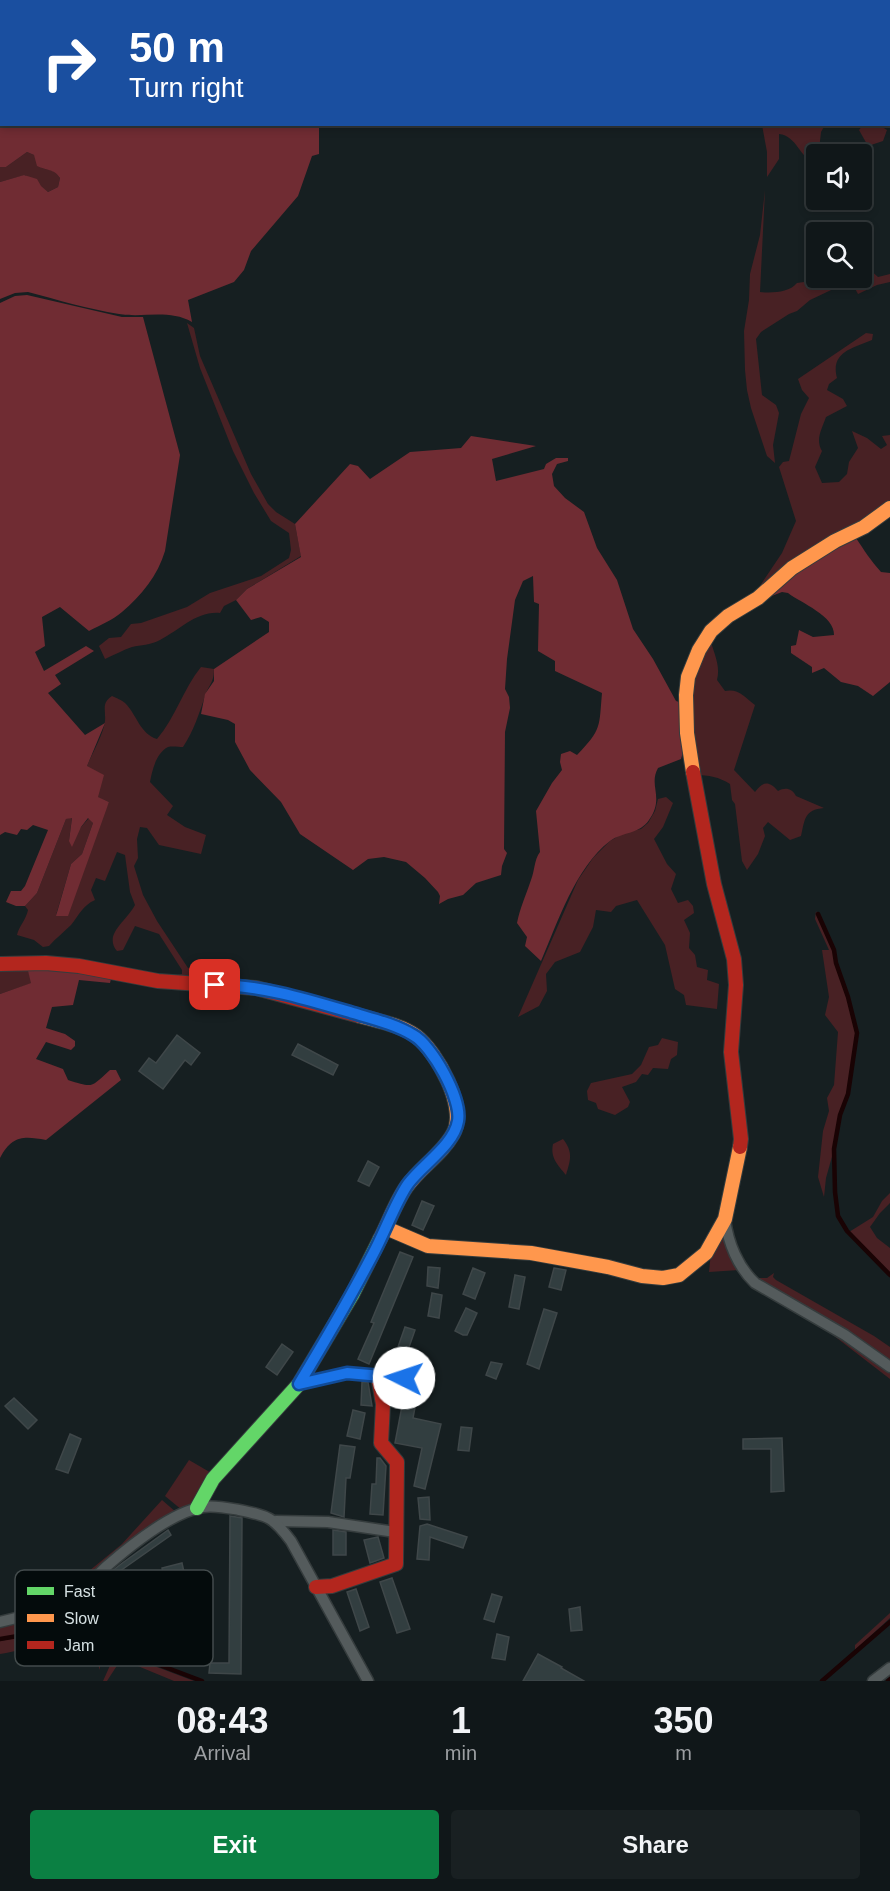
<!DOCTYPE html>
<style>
:root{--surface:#101719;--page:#192022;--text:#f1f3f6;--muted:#9c9fa2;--line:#303638;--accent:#0b8043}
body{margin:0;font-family:Arial,sans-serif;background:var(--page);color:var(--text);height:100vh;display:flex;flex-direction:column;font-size:22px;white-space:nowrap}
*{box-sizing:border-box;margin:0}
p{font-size:20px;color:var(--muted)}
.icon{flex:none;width:33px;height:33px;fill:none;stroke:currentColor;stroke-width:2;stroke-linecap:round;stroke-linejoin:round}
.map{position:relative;height:1681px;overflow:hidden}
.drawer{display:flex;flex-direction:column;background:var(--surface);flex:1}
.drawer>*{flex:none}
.banner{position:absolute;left:0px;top:0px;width:891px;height:126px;box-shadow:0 3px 9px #0003,0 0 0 2px var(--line);background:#1a4fa0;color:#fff;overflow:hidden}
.controls{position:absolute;left:806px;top:144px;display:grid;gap:12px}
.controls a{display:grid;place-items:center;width:66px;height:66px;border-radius:6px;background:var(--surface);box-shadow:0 3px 9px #0003,0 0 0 2px var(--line);font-size:30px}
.pin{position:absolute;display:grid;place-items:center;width:51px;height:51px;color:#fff;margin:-26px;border-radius:12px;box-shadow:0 3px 9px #0006}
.me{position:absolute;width:66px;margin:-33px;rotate:274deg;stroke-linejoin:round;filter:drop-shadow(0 0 4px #0008)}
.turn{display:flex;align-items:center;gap:21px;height:126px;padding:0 30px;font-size:27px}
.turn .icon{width:78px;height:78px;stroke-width:2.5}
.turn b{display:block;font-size:42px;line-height:51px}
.eta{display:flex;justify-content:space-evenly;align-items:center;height:102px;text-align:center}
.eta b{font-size:36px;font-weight:700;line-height:42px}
.cta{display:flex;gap:12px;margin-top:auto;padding:12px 30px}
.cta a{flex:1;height:69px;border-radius:6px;background:var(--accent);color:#fff;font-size:24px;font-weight:700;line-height:69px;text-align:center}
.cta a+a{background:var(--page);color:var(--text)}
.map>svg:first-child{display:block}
</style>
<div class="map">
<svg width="890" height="1681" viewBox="0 0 890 1681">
<rect width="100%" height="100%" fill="#161f21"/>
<g fill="#482124">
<path d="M 762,125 L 825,125 L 821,132 L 819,150 L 823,154 L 816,154 L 816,165 C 800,158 797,136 779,134 L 779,159 L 767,177 L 767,152 Z"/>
<polygon points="879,125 887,130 883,141 868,146 859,130 863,125"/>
<path d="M 27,152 L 34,155 L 42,168 C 50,168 55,171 60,178 L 58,187 L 48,192 L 25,175 L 0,182 L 0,167 L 6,167 Z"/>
<path d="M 765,190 L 760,292 C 771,293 789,293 797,283 L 818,280 L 818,278 L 828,278 L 828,280 C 839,281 850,278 861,278 L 861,272 L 869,269 L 878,277 L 890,274 L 890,282 L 877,285 L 858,294 L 852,283 L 846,283 L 810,300 L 797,311 L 789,314 L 761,332 L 756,339 L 762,395 L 776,405 L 779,413 L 773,445 L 775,463 L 767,456 L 751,408 L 747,390 L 745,370 L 744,331 L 749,300 L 750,274 L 760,235 Z"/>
<path d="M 187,323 L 194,328 L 200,356 L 251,474 L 268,504 L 276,512 L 295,524 L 301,556 L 247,589 L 236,600 L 224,606 L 220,613 C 196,611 180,630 160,640 C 150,645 141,645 132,647 C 123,650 114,655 105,659 L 99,646 L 109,638 L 121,637 L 131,624 L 141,623 L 187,607 L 210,593 L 261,576 L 289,558 L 291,550 L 289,533 L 271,521 L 254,493 L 233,451 L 200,368 Z"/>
<path d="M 866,333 L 873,334 L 872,340 C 853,348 830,352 837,378 L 829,384 L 827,390 L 843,399 L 847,406 L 826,417 C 822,429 815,439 822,451 L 815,467 L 822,483 L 839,482 L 847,474 L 849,462 L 858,448 L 852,431 L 867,438 L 881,449 L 887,445 L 882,436 L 890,435 L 890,505 L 753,596 L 782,553 L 796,521 L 779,467 L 783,462 L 789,461 L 801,414 L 809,398 L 802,390 L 798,379 Z"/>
<path d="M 710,637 C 713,653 721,664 717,680 L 725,691 C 738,688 745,697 755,705 L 734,770 L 755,792 C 763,782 768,780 778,791 C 785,787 792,788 796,796 L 824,808 C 804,810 805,819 801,836 L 790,840 L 768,822 L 763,828 L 765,836 L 758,854 L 747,870 L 742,861 L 735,804 L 732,800 L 730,784 C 719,777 709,775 695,775 L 689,692 Z"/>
<path d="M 201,667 L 214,669 C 214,683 209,684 205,696 C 199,714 194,730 183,747 C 179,747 172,746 168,747 C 156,753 152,771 150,782 L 173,806 L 167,815 L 185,827 L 206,835 L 201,854 L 159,845 L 147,828 L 140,827 L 137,839 L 138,858 L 134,866 L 143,895 L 157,921 L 188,968 L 230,980 L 160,979 L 182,974 L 182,970 L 159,934 L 135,926 L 123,950 L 117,951 C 103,934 127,921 135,905 L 130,892 L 125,855 L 117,852 L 105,881 L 96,878 L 91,890 L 95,900 C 82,906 80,914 71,925 C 64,932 56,938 49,946 L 43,947 L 34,940 L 17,935 C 19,926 26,920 28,910 L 25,906 L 37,893 L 66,819 L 72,817 L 69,841 L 89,818 L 93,823 L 82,854 L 71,864 L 56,915 L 109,802 L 97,797 L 87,766 C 92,754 104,733 105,721 C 106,710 101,703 112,696 C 116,698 122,700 125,703 C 137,715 140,734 157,739 C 176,717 183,689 201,667 Z"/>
<polygon points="666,797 673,803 663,827 654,839 667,864 676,874 671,889 678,903 688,900 693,906 694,913 684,920 690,933 689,948 695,955 697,967 708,970 707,980 719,984 717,1009 686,1005 684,995 675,989 665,945 637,900 616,906 611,912 596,910 593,927 580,952 555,962 546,974 547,991 539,1006 518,1017 578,880 593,858 610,841 624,833 641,829 648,823 655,811 658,799"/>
<polygon points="816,911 834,950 835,964 847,997 856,1033 847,1093 840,1114 833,1153 826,1178 824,1197 818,1177 823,1131 829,1111 827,1098 834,1085 838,1032 825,1015 829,997 822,950 829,950 815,919"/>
<polygon points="27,967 32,983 0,994 0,969"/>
<polygon points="662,1038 678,1042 677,1055 671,1059 668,1069 653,1068 648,1075 642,1074 636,1082 622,1087 630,1102 628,1107 615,1115 598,1109 596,1103 588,1100 587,1091 591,1083 632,1074 641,1065 649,1047 658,1045"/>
<path d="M 563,1139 C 573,1152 571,1159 566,1175 C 558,1165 550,1158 553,1144 Z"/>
<polygon points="890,1193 890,1203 880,1213 870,1227 877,1238 890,1248 890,1274 849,1232 873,1217 882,1201"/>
<polygon points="724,1231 739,1270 709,1272 711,1252"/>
<polygon points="774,1273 773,1277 776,1280 874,1336 890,1347 890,1364 758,1278 767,1278"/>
<polygon points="807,1315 867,1354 890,1372 890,1379"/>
<polygon points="189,1460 213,1474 195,1506 182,1510 165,1496"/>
<polygon points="162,1500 177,1513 64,1597 89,1571 122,1544"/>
<path d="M 65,1608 L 70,1608 C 78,1616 73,1627 75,1638 C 86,1646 102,1654 100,1670 C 88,1629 30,1649 0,1654 L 0,1641 L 71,1628 L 44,1630 L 0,1639 L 0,1628 L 44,1617 Z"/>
<polygon points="890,1613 890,1618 855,1650 855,1645"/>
<polygon points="81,1632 149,1664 194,1681 174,1681 128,1662 118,1664 107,1681 103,1681 112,1661 103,1649 82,1635"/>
</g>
<g fill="#702c33">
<path d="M 0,0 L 278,0 L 278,1 L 2,2 L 2,124 L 319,125 L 319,154 L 312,156 L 298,196 L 251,251 L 244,270 L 234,282 L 188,300 L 192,322 C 169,309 144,318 119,314 C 88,309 58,300 28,292 L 15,293 L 0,299 L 0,182 L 24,175 L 37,179 L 41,186 L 48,192 L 58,187 L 60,178 C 53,168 47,171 37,166 L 34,155 L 27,152 L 6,167 L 0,167 Z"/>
<path d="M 27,295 L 122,317 L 143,317 L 180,455 L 165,551 C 158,575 141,596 122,612 C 113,620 100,625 89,631 L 60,607 L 42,617 L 45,646 L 35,652 L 44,671 L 86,646 L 94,651 L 55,675 L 61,684 L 48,693 L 85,735 L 105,723 L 87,766 L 104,775 L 98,797 L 109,802 L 68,916 L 56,916 L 71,864 L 82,854 L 93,823 L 88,818 L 81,827 L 72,847 L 69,841 L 72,818 L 66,819 L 37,893 L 25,906 L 16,906 L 6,902 L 11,891 L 21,891 L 25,886 L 48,830 L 33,825 L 27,830 L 21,829 L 17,835 L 5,832 L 0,835 L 0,303 L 15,296 Z"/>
<path d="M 471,436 L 536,446 L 492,459 L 496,481 L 544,469 L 546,464 L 556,458 L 568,458 L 568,461 L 557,464 L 552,474 L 554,486 L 565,498 L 584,512 L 597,548 L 617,580 L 633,629 L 653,659 L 676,701 L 682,703 L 685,745 L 681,759 L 658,768 C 648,786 665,797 649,820 C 640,834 622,832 610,841 C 575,868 558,922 541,961 L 525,946 L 527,937 L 517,923 C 520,908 526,895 531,880 C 535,870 534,860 540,852 L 536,811 L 552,783 L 562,770 L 560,762 L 561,754 L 570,751 L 577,755 C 602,729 599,727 602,693 L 555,671 L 555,661 L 538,651 L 539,604 L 534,602 L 533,576 L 523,581 L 515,600 L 507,659 L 505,689 L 509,697 L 510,708 L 505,732 L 504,849 L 507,853 L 502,866 L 501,875 L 476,883 L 463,895 L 448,899 L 439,904 L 440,896 L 438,892 L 425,878 L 406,862 L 384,857 L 368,859 L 353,870 L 300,834 L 281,802 L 250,770 L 235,742 L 235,724 L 228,720 L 201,714 L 205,694 L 214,681 L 214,669 L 269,632 L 269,622 L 261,617 L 251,620 L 236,600 L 247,589 L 301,557 L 295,524 L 350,464 L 358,466 L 370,479 L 410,452 L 461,448 Z"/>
<path d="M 856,538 C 864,550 871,561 881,572 L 890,573 L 890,682 L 873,696 L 858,686 L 841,682 L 824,668 L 812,673 L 812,667 L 791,653 L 791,646 L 796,645 L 799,630 L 813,637 L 834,635 C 835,616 801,603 788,593 L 782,592 L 764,599 L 809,560 Z"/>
<path d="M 27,967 L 112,975 L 110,983 L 79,980 L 73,1005 L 52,1007 L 46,1028 L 65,1034 L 75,1041 L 75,1046 L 71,1050 L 46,1042 L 36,1059 L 63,1069 L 68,1080 C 94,1088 90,1088 110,1070 L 116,1070 L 121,1080 L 46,1140 C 24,1136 12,1135 0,1158 L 0,994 L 31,983 Z"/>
</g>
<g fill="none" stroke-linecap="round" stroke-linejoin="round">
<g stroke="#190304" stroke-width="4.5">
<polyline points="818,914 834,950 836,963 848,997 857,1033 848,1094 840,1115 834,1149 835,1192 838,1216 847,1231 890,1275"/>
<polyline points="83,1629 149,1661 202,1681"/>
<polyline points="0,1639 70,1627"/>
<polyline points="822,1681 890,1622"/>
<polyline points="888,1681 890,1679"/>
</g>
</g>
<g fill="#323e40" stroke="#3f4749" stroke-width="1.5">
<polygon points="177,1035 200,1053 191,1065 185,1060 163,1089 139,1071 149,1058 156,1063"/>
<polygon points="298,1044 338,1065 333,1075 292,1055"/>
<polygon points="368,1161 379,1167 369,1186 358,1181"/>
<polygon points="422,1201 434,1206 423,1230 412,1225"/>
<polygon points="400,1252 413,1257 369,1364 358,1359 374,1323 371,1322"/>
<polygon points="428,1267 440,1268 438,1288 427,1286"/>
<polygon points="473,1268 485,1273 475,1299 463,1294"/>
<polygon points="554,1268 566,1270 561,1290 549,1287"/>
<polygon points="515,1275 525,1277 519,1309 509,1307"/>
<polygon points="432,1293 442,1295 439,1318 428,1316"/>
<polygon points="466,1308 477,1313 467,1335 463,1335 455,1331"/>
<polygon points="544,1309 557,1313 539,1369 527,1364"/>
<polygon points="405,1327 415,1330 408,1350 398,1347"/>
<polygon points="282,1344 293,1352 277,1375 266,1367"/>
<polygon points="491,1362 502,1364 496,1379 486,1375"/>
<polygon points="362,1382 368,1382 372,1406 361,1405"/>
<polygon points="409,1384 419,1386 413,1418 441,1424 425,1489 414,1486 422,1448 395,1443 406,1385"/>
<polygon points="14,1398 37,1420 28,1429 5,1406"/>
<polygon points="353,1410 365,1413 360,1439 347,1436"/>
<polygon points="461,1427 472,1428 469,1451 458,1450"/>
<polygon points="70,1434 81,1439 68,1473 56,1469"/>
<polygon points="782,1438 784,1491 771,1492 771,1449 743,1449 743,1439"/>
<polygon points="340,1445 355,1447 350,1478 346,1478 344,1517 331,1513"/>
<polygon points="377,1458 380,1458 386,1466 383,1515 370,1514 372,1484 376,1484"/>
<polygon points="429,1497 430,1520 420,1519 418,1498"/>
<polygon points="230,1516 242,1518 241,1674 209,1673 210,1663 229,1663"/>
<polygon points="427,1524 467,1537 463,1548 430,1537 429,1560 417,1559 420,1526"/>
<polygon points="168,1530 171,1535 113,1576 111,1572 121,1564"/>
<polygon points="333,1530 346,1532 346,1555 333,1555"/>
<polygon points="378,1537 384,1558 370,1563 364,1540"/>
<polygon points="182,1563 190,1600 170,1605 162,1568"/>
<polygon points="392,1578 410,1629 397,1633 380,1582"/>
<polygon points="356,1589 369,1627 360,1631 347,1592"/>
<polygon points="492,1594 502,1597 494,1622 484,1619"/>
<polygon points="580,1607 582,1630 571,1631 569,1609"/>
<polygon points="497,1634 509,1637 505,1660 492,1658"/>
<polygon points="538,1654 562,1667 561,1668 584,1681 523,1681"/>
</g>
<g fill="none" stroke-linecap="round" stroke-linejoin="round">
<g stroke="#353c3d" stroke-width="13">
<g id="street">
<path d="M 725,1219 C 728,1243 738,1267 755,1283 L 845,1335 L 890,1367"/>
<polyline points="299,1384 347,1373 404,1378"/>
<polyline points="276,1521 328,1522 395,1532"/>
<path d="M 0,1622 C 29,1615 55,1608 80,1591 C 90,1584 98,1574 107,1566 C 130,1546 172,1512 203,1507 C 214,1505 228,1508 239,1510 C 269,1516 273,1517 291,1541 L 368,1681"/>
<polyline points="873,1681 890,1668"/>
</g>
</g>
<g stroke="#353c3d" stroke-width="16">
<polyline id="fast" points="197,1508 213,1479 299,1384 352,1295 380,1239"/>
</g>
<g stroke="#353c3d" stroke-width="16">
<g id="slow">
<polyline points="693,772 687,733 686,695 688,677 699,650 711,631 728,616 758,598 792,568 835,541 864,527 890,508"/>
<path d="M 360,1016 C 378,1021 401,1025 416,1036 C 437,1052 468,1108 453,1134 C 442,1154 421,1167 407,1186 C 396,1201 389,1222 380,1239"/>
<polyline points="386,1228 428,1246 531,1253 608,1267 642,1276 663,1278 679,1275 706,1253 725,1219 740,1147"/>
</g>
</g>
<g stroke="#353c3d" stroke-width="16">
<g id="jam">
<polyline points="693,772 714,884 734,959 736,985 731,1052 741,1139 740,1147"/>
<polyline points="0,964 46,963 79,966 158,981 256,988 360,1016"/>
<polyline points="316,1587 332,1586 396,1564 397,1462 381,1443 383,1404 378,1376"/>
</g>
</g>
<use href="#street" stroke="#545b5c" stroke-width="10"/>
<use href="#fast" stroke="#63d668" stroke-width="14"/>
<use href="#slow" stroke="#ff974d" stroke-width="14"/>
<use href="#jam" stroke="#b3261e" stroke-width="14"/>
</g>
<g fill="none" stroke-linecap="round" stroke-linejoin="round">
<g stroke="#114b97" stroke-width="15">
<path id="route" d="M 215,985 C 262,985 309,1000 353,1013 C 373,1019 395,1024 413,1035 C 432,1045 462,1099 458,1121 C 454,1145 422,1165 408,1184 C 396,1201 384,1234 373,1254 C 350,1298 325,1341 299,1384 L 347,1373 L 404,1378"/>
</g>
<use href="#route" stroke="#1a73e8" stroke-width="10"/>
</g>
<rect x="15" y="1570" width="198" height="96" rx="9" fill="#040b0c" stroke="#434b4c" stroke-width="1.5"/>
<rect x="27" y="1587" width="27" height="8" fill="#63d668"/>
<rect x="27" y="1614" width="27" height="8" fill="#ff974d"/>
<rect x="27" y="1641" width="27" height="8" fill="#b3261e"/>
<g font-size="16" fill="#d5e0e2">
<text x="64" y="1597">Fast</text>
<text x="64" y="1624">Slow</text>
<text x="64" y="1651">Jam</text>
</g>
</svg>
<div class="controls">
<a><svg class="icon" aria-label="sound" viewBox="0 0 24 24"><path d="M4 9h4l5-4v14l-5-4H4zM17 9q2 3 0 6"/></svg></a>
<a><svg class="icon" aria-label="search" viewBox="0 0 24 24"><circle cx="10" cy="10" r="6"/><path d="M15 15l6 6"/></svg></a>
</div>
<div class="pin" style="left:215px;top:985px;background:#d93025"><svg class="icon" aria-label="arrive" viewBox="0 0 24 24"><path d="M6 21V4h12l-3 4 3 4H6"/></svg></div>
<svg class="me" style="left:404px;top:1378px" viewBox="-20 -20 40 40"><circle r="19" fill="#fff"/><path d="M0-13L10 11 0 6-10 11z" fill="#1a73e8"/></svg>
<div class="banner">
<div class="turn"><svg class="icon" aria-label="right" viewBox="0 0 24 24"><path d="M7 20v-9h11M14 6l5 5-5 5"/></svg><div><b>50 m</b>Turn right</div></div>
</div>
</div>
<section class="drawer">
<div class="eta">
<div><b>08:43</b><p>Arrival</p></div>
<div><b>1</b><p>min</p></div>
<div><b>350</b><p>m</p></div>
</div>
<div class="cta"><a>Exit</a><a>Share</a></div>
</section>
